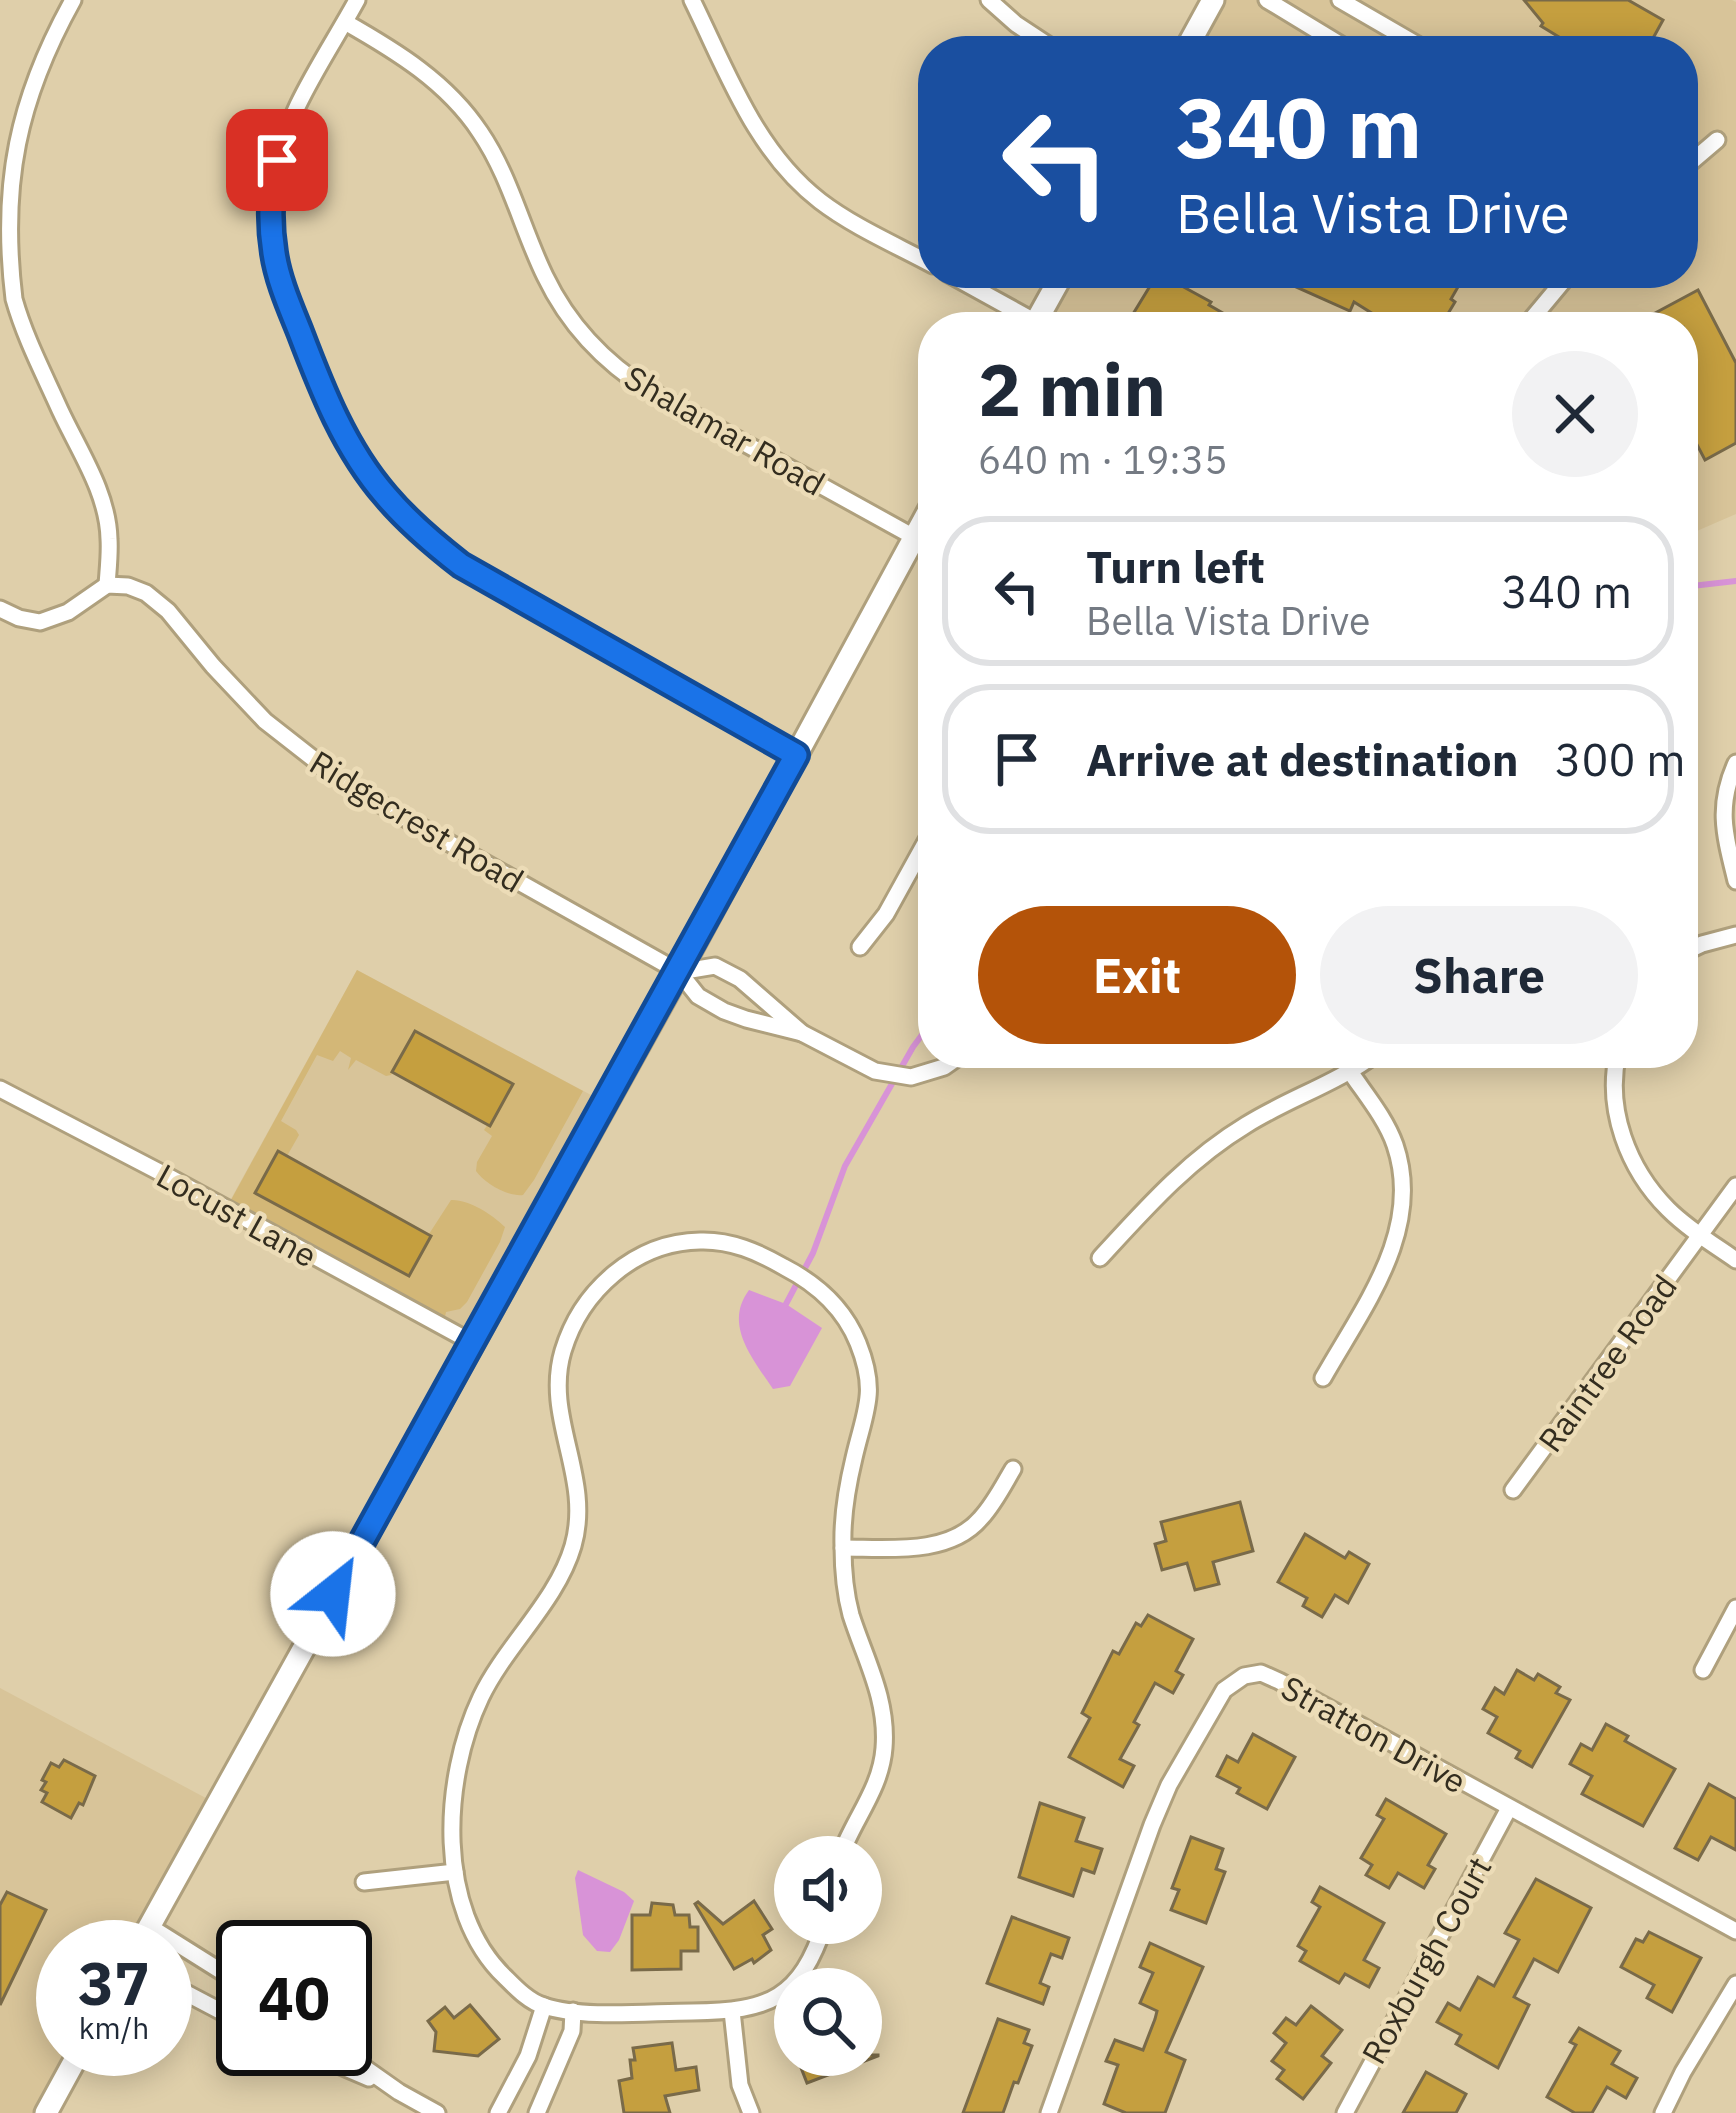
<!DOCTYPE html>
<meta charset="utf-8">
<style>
:root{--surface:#fff;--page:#f2f2f3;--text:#1f2937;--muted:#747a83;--line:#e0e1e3;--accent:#b45309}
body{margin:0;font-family:"IBM Plex Sans",sans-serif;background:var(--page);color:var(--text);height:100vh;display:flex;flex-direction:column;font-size:45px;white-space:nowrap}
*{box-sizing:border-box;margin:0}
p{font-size:39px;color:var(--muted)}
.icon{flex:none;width:66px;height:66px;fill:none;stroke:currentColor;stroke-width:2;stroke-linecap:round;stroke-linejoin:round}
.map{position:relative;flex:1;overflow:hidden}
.details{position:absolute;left:918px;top:312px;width:780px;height:756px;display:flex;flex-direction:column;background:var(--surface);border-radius:48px;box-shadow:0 6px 30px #0003}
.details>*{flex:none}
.banner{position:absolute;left:918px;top:36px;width:780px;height:252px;border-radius:48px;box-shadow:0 6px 30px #0003;background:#1a4fa0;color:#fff;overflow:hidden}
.tools{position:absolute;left:774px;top:1836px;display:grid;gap:24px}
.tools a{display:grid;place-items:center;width:108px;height:108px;border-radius:50%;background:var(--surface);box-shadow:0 6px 30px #0003;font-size:60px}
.speed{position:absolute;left:36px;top:1920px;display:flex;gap:24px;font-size:60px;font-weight:700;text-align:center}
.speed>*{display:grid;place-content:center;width:156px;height:156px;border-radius:50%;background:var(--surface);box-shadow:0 6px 30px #0003;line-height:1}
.speed small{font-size:30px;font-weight:400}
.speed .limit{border:6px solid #111;border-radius:18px;background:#fff;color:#111}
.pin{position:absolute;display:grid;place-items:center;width:102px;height:102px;color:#fff;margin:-51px;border-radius:24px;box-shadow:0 6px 18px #0006}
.me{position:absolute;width:132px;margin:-66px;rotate:29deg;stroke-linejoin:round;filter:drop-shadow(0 0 9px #0008)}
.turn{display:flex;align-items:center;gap:42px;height:252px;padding:0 60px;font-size:54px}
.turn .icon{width:156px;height:156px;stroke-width:2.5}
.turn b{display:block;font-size:84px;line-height:102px}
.round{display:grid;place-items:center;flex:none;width:126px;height:126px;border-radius:63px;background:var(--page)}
.head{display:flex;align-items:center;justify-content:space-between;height:204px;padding:0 60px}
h1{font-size:72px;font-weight:700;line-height:90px}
.cta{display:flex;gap:24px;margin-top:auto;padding:24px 60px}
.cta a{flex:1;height:138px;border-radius:72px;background:var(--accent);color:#fff;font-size:48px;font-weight:700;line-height:138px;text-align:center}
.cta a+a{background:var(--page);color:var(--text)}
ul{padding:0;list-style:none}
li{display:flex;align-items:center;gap:36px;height:150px;margin:0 24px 18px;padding:0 36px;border:6px solid var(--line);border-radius:48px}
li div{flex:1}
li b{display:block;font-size:45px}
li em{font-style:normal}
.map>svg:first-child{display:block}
</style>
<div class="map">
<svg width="1736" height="2113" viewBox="0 0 1736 2113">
<rect width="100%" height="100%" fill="#dfcfaa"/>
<g fill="#d8c499">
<polygon points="1213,0 1732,0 1736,2 1736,514 1683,537 1683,327 1033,327 1063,273 1683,273 1683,51 1185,51"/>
<polygon points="357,970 606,1103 473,1343 226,1208"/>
<polygon points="0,1688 217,1804 138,1947 63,1947 63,2049 81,2049 46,2113 0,2113"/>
</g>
<path fill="#d3b777" d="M 357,970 L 583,1091 L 534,1180 L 523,1195 C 508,1197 484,1183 476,1171 L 477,1162 L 492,1136 L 484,1130 L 488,1124 L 491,1125 L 512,1084 L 467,1059 L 443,1100 L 438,1097 L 461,1056 L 416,1031 L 391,1075 L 386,1076 L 356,1060 L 348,1070 L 351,1058 L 340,1051 L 333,1061 L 317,1055 L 281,1121 L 296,1130 L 299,1135 L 287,1156 L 255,1193 L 298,1216 L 321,1175 L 327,1178 L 305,1218 L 409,1276 L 431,1236 L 429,1234 L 451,1200 C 468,1199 492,1214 505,1227 L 500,1242 L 467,1302 L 460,1309 L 446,1312 L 445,1317 L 231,1200 Z"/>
<g fill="#d893d7">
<path d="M 749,1290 L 786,1304 L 822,1328 L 790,1386 L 773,1389 C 753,1359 723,1325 749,1290 Z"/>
<polygon points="578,1870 624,1892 634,1901 619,1940 610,1952 597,1951 583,1935 575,1878"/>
</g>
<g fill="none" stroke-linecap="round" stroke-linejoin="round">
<g stroke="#d893d7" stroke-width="6">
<polyline points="1683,587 1736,581"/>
<polyline points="786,1304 813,1253 845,1166 913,1047 933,1020"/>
</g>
</g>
<g fill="#c59f3f" stroke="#796a49" stroke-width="3">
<polygon points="1524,0 1628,0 1663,20 1646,51 1582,51 1541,26 1543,23"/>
<polygon points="1158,273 1211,302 1209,305 1247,327 1156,327 1133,314"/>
<polygon points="1265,273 1466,273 1451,299 1455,302 1440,327 1394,327 1354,302 1350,311"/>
<polygon points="1698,290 1736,363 1736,443 1705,460 1683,418 1683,327 1629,327"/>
<polygon points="415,1031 513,1084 490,1126 392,1072"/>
<polygon points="278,1151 431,1236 409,1276 255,1193"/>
<polygon points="1240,1502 1253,1551 1213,1562 1219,1584 1195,1590 1187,1563 1162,1570 1155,1544 1166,1541 1161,1522"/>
<polygon points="1305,1534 1345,1558 1349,1552 1369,1564 1348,1603 1335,1595 1322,1617 1303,1606 1307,1598 1278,1582"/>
<polygon points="1148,1615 1193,1639 1176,1671 1183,1675 1173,1693 1155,1683 1134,1722 1139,1725 1120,1759 1134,1766 1123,1787 1069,1757 1090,1718 1082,1713 1113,1651 1119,1654 1136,1623 1141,1626"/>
<polygon points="1517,1670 1534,1680 1538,1674 1560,1687 1556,1693 1570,1700 1532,1767 1516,1758 1520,1751 1488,1733 1497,1717 1483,1709 1495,1688 1504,1694"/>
<polygon points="1606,1724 1628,1736 1625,1741 1675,1769 1643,1826 1582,1794 1592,1776 1570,1764 1581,1744 1592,1750"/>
<polygon points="1253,1734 1295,1757 1267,1809 1237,1793 1240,1788 1217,1776 1227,1756 1238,1762"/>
<polygon points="64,1760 95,1776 83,1805 79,1803 71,1818 42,1802 47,1793 41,1790 46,1782 42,1780 51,1763 59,1767"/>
<polygon points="1709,1784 1736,1799 1736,1850 1711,1837 1698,1860 1675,1848"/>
<polygon points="1386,1799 1446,1834 1428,1865 1435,1869 1424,1888 1398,1873 1389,1888 1366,1875 1372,1865 1361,1858 1384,1819 1377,1815"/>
<polygon points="1040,1803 1084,1818 1076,1841 1102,1849 1094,1873 1082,1869 1073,1896 1019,1877"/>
<polygon points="1191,1837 1223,1849 1216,1869 1225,1872 1206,1923 1171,1910 1179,1890 1172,1888"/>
<polygon points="1536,1879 1591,1908 1558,1972 1534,1959 1514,1997 1529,2005 1498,2068 1456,2044 1461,2035 1437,2022 1448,2003 1460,2010 1478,1977 1494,1986 1519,1940 1505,1933"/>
<polygon points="1320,1887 1384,1923 1364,1960 1379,1968 1369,1987 1345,1974 1339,1983 1300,1961 1306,1951 1298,1946 1320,1907 1312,1902"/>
<polygon points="7,1892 46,1910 0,2005 0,1905"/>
<polygon points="754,1901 772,1929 763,1935 771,1950 754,1963 752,1959 734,1969 695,1904 698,1902 723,1924"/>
<polygon points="652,1903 673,1905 675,1915 689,1915 690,1927 698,1927 698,1951 681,1951 681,1969 632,1970 632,1915 650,1915"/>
<polygon points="1012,1917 1069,1938 1062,1958 1051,1954 1040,1983 1049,1987 1043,2004 987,1983"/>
<polygon points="1649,1932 1701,1958 1672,2012 1647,1998 1654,1985 1621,1967 1636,1939 1643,1942"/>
<polygon points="1150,1943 1203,1967 1166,2052 1185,2060 1165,2113 1126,2113 1104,2104 1118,2065 1106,2061 1115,2040 1143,2050 1155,2019 1157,2011 1140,2003 1153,1973 1140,1967"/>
<polygon points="470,2005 499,2039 478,2056 434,2051 436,2032 428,2021 445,2007 454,2018"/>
<polygon points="1311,2006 1342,2030 1322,2056 1331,2063 1303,2099 1277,2079 1284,2070 1272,2061 1286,2043 1274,2033 1286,2018 1296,2025"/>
<polygon points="998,2019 1029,2030 1024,2043 1032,2046 1018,2083 1014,2082 1003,2113 963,2113"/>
<polygon points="1579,2028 1620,2051 1612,2064 1637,2078 1626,2098 1607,2087 1592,2113 1575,2113 1547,2097 1576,2045 1570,2042"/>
<polygon points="672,2043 676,2070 696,2067 699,2090 665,2096 670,2113 624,2113 619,2081 632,2078 630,2060 635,2060 633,2048"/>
<polygon points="796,2055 878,2055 878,2056 807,2083"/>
<polygon points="1426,2072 1466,2094 1456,2113 1403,2113"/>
</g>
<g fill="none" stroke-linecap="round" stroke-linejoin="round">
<g stroke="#afa07d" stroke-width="21">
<g id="street">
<path d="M 73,0 C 18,99 0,184 14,299 C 25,338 44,374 60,410 C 79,451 108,493 109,539 C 110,554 108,570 107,585"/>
<path d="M 357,0 C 327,55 286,111 274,174 C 268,200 269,230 274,256 C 279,280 289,304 297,326 C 320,386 344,448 386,497 C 409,523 434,544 461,565 L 797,755"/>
<path d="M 692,0 C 727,71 755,151 820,201 C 854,227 896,245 933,265"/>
<polyline points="989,0 1016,24 1057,51"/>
<polyline points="1267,0 1351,51"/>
<polyline points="1340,0 1428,51"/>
<path d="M 345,22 C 396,51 447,82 480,132 C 510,176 522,229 545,276 C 568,324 605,363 650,391 L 914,537"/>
<polyline points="1683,169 1717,140"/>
<polyline points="947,273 1036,322"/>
<polyline points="1525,327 1570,273"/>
<polyline points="918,529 933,545"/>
<polyline points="0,609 19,618 40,622 68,612 107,585 128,586 146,593 168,611 213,666 265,721 348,786 679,972 698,996 724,1011 746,1019 802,1033"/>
<path d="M 1736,763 C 1716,807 1725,836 1736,881"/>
<polyline points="860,947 886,914 933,829"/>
<polyline points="1683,953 1702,944 1736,935"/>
<polyline points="679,972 715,966 740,979 802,1033 875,1071 911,1077 944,1067 964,1053"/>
<path d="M 1618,1053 C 1605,1109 1628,1169 1668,1209 C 1688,1229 1713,1244 1736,1260"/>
<polyline points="0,1089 169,1177 473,1343"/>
<path d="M 1100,1258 C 1145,1209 1188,1160 1246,1125 C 1289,1098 1336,1084 1377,1053"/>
<path d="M 1323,1378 C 1363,1307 1424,1230 1395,1145 C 1386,1119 1366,1095 1351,1073"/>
<polyline points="1513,1490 1736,1186"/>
<path d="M 843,1548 C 887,1548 949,1556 981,1518 C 994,1504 1003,1486 1013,1469"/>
<polyline points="1703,1670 1736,1608"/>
<polyline points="364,1882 455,1872"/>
<path d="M 825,1923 C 800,1999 770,2011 692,2012 C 650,2012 583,2019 544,2006 C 529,2002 515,1987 505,1977 C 435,1910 442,1779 481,1697 C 506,1645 557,1601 573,1546 C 593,1477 543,1418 563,1351 C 581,1291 635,1242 700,1241 C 731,1240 758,1252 784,1267 C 817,1284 844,1308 858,1343 C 878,1393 865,1410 854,1458 C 847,1487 842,1516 843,1546 C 843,1569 845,1593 851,1615 C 865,1659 888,1699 884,1748 C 881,1789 853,1820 840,1857"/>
<polyline points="149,1926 243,1985"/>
<polyline points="165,1982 243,2023"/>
<polyline points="732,2011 740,2085 751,2113"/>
<polyline points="301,2049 369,2078"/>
<polyline points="338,2049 399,2092 437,2113"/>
<polyline points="498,2113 528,2056 544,2006"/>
<polyline points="537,2113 572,2031 573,2011"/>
<polyline points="1049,2113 1152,1825 1169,1785 1224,1690 1244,1676 1261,1673 1279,1681 1736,1931"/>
<polyline points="1345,2113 1509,1808"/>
<polyline points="1663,2113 1683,2072 1736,1984"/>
</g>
</g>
<g stroke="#afa07d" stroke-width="27">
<g id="secondary">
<polyline points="1185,51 1213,0"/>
<polyline points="1033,327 1063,273"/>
<polyline points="138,1947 679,972 933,503"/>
<polyline points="46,2113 81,2049"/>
</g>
</g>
<use href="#street" stroke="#fff" stroke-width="15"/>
<use href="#secondary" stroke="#fff" stroke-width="21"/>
</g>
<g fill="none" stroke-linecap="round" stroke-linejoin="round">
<g stroke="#114b97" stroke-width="30">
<path id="route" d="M 277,160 C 270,191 269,222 274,253 C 278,280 290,307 300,332 C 322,390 345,449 386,496 C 408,522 434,544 461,565 L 796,755 L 333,1594"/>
</g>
<use href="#route" stroke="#1a73e8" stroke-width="21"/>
</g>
<g text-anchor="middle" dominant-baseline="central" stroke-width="9" stroke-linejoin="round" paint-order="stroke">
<g font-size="33" fill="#332d1f" stroke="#ecdcb7">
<text transform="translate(725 430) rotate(30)">Shalamar Road</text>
<text transform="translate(417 821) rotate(31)">Ridgecrest Road</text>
<text transform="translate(237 1215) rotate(29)">Locust Lane</text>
<text transform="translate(1607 1363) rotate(-54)">Raintree Road</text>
<text transform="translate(1374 1734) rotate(29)">Stratton Drive</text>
<text transform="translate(1426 1960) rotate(-61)">Roxburgh Court</text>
</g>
</g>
</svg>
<div class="tools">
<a><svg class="icon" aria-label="sound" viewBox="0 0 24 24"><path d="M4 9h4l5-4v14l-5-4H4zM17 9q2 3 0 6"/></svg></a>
<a><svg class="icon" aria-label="search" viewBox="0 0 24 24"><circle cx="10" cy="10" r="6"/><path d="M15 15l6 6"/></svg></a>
</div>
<div class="speed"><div>37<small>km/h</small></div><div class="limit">40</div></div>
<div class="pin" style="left:277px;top:160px;background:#d93025"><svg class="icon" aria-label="arrive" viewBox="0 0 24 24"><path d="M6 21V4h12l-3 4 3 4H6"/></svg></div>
<svg class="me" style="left:333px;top:1594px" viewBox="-20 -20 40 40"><circle r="19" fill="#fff"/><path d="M0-13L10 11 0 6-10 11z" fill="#1a73e8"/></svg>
<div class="banner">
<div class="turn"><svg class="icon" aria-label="left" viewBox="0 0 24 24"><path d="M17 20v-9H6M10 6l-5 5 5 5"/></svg><div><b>340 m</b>Bella Vista Drive</div></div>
</div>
<section class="details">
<div class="head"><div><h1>2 min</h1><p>640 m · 19:35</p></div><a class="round"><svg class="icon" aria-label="close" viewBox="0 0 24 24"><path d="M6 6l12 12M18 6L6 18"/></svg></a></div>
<ul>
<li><svg class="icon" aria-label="left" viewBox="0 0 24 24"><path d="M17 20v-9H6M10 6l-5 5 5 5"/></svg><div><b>Turn left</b><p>Bella Vista Drive</p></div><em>340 m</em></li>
<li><svg class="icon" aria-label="arrive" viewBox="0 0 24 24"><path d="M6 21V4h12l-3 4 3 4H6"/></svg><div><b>Arrive at destination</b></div><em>300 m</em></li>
</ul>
<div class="cta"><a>Exit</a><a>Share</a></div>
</section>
</div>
